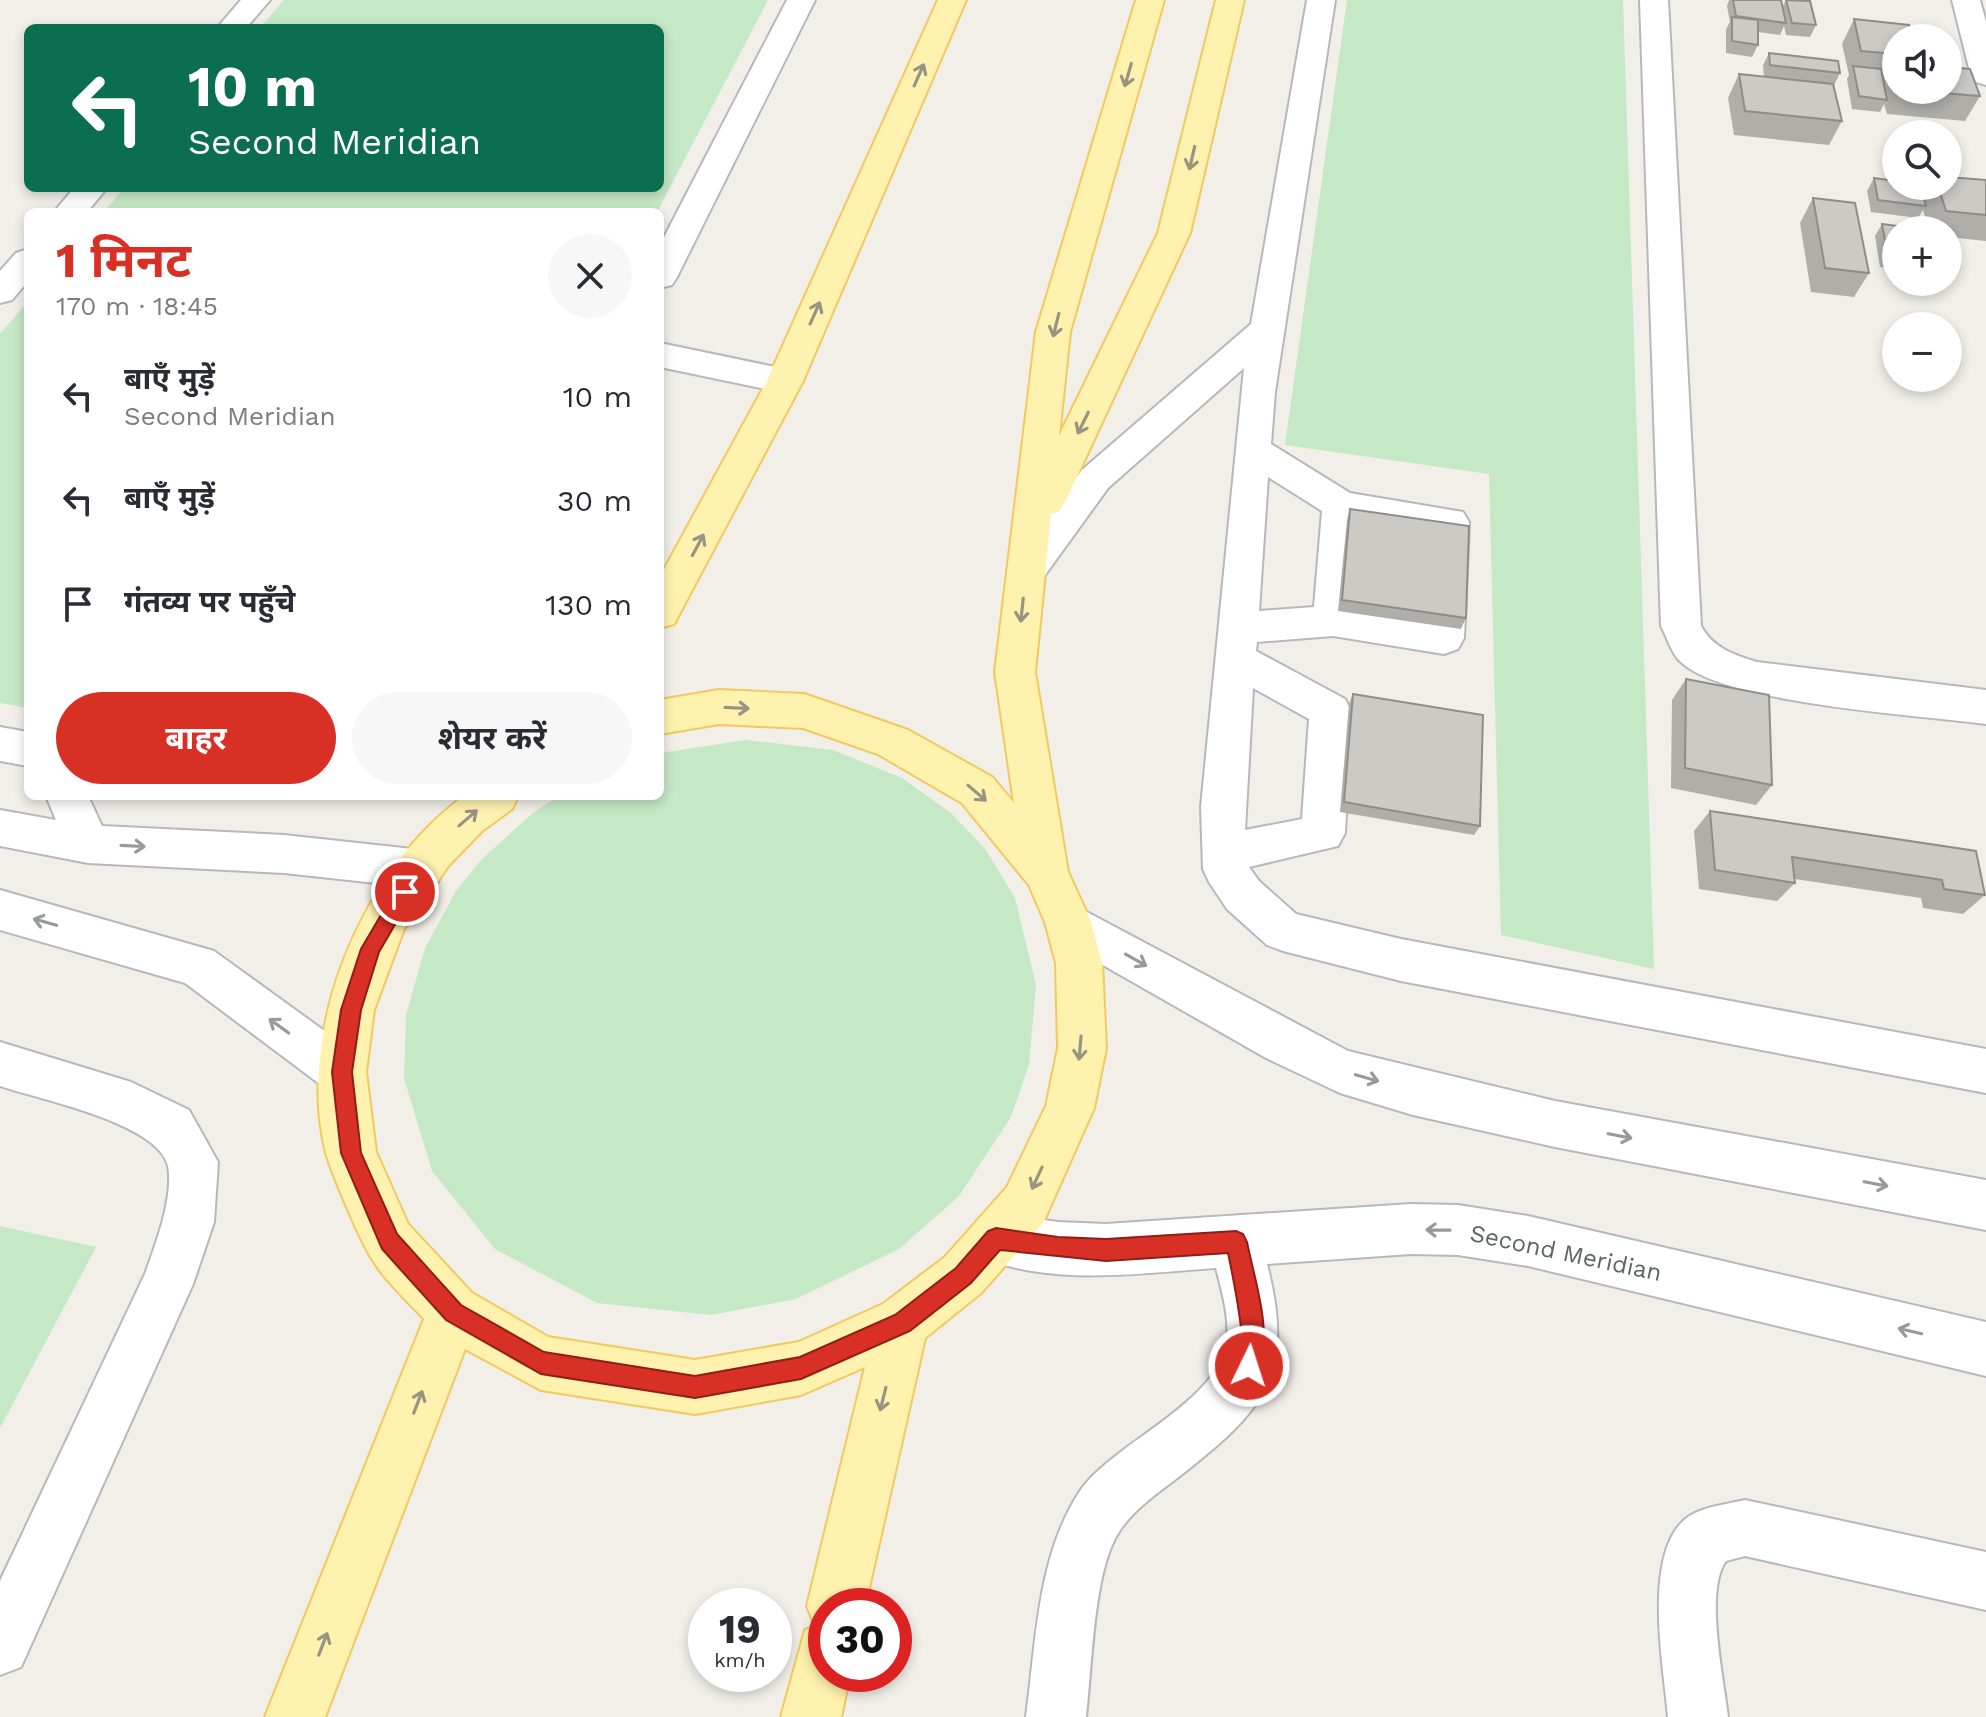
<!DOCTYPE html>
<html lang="hi">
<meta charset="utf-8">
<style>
:root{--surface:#fff;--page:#f7f7f7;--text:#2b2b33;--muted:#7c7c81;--accent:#d93025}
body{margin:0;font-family:"Work Sans","Noto Sans Devanagari",sans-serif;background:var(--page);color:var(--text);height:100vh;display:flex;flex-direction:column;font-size:30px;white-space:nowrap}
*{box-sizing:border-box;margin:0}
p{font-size:26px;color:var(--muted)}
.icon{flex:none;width:44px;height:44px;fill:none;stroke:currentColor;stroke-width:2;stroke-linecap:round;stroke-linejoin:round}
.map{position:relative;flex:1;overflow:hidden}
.details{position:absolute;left:24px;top:208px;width:640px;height:592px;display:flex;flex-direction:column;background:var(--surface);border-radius:12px;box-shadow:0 4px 12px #0003}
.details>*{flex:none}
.top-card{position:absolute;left:24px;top:24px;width:640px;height:168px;border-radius:12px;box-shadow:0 4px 12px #0003;background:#0b6e4f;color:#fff;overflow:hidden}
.buttons{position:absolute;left:1882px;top:24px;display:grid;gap:16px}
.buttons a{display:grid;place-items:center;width:80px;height:80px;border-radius:50%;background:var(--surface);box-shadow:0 4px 12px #0003;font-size:40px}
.speed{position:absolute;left:688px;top:1588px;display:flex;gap:16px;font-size:40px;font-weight:700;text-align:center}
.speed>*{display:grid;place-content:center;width:104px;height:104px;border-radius:50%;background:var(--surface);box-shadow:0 4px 12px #0003;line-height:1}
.speed small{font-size:20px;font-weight:400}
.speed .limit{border:12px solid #d22;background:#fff;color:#111}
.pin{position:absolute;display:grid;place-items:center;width:68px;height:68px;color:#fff;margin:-34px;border:4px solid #fff;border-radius:50%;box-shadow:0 2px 8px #0007}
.me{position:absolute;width:88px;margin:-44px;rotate:4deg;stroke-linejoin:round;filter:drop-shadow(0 0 6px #0008)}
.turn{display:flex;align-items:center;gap:28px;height:168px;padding:0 32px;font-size:36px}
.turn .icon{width:104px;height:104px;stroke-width:2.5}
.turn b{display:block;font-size:56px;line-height:68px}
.round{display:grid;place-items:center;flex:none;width:84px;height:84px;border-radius:42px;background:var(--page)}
.head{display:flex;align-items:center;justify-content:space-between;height:136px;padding:0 32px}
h1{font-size:48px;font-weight:700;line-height:60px;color:var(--accent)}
.action{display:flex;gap:16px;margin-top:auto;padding:16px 32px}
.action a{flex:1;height:92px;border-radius:48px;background:var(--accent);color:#fff;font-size:32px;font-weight:700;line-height:92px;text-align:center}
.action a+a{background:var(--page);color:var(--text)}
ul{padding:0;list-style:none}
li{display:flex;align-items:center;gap:24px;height:104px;padding:0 32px}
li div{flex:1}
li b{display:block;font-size:30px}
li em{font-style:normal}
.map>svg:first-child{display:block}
</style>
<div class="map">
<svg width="1986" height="1717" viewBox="0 0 1986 1717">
<rect width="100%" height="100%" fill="#f1efe8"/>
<g fill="#c5e8c5">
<polygon points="284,0 768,0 657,212 104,212 124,188 660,188 660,28 260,28"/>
<polygon points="1347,0 1623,0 1654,969 1501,935 1489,474 1285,445"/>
<polygon points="28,301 28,708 0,703 0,334"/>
<polygon points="746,740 833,750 902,778 951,813 986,850 1015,898 1036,985 1029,1064 1011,1117 959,1196 899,1249 796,1299 711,1315 597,1303 495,1249 432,1171 404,1078 406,1015 425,948 456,891 481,860 534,812 559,796 660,796 660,753"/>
<polygon points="0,1226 96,1247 0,1428"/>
</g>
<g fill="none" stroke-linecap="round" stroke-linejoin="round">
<g stroke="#b5b8bc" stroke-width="4">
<g id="minor">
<polygon points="241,0 270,0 246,28 217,28"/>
<polygon points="787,0 815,0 677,277 672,285 660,288 660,245"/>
<path d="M 1307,0 L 1335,0 L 1275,392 L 1271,444 L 1350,493 L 1463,512 L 1469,522 L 1464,638 L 1458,649 L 1444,654 L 1333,636 L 1257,642 L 1256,651 L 1345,699 L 1351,711 L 1345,833 L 1338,846 L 1249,867 L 1259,881 L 1296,914 L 1401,939 L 1986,1049 L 1986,1093 L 1401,981 L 1283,951 L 1267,945 L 1227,909 L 1209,882 L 1203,869 L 1201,807 L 1244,368 L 1108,488 L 1040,582 L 1026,587 L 1012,582 L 1007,572 L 1012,562 L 1082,470 L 1251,324 ZM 1268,477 L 1322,511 L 1314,607 L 1259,611 ZM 1359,521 L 1430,533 L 1425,620 L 1354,609 ZM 1253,688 L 1309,719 L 1302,819 L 1245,830 Z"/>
<path d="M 1640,0 L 1668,0 L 1701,626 C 1713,648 1734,655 1757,662 L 1986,690 L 1986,724 C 1919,715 1728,704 1682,663 C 1672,655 1667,637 1661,626 Z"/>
<polygon points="1952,0 1980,0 1986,22 1986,85 1976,82 1971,76"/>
<polygon points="74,188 107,188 87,212 54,212"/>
<polygon points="28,249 28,281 12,300 0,303 0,271 16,253"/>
<polygon points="660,343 785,369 797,373 803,381 797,389 785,393 660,367"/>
<polygon points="0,727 28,732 28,766 0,761"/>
<polygon points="46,796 88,796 102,826 284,835 422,850 438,856 444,869 438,882 422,888 284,873 88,863 0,846 0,810 56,820"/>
<polygon points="0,890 214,951 359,1056 366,1072 359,1088 342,1094 325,1088 185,983 0,930"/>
<polygon points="1068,902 1348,1051 1555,1101 1986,1180 1986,1230 1555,1147 1413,1115 1340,1093 1266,1058 1052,936 1045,922 1052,908"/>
<path d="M 0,1042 L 131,1082 L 189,1110 L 218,1162 L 214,1222 L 193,1284 L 21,1667 L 0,1675 L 0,1581 L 145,1274 C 155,1246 174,1197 168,1166 C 159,1123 38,1099 0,1086 Z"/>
<path d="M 1411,1204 L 1458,1205 L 1528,1216 L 1986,1322 L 1986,1376 L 1528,1266 L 1458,1255 L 1411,1254 L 1267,1264 C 1296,1378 1263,1411 1176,1479 C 1156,1494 1132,1511 1119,1532 C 1093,1571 1092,1669 1086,1717 L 1026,1717 C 1036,1643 1037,1559 1078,1494 C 1089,1476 1109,1461 1126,1448 C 1157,1425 1219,1386 1226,1346 C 1231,1321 1222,1292 1216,1268 C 1139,1273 1052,1287 978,1256 L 970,1238 L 978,1220 L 996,1213 L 1058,1222 L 1106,1224 Z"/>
<path d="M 1745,1500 L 1986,1552 L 1986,1610 L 1745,1556 L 1726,1561 C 1704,1590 1724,1680 1728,1717 L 1668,1717 C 1664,1667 1640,1546 1691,1515 C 1707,1506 1728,1504 1745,1500 Z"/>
</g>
</g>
<g stroke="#f2c960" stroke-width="4">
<g id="major">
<polygon points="938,0 966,0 803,381 674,624 660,628 660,577 767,381"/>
<path d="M 1136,0 L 1164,0 L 1070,332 L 1059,436 L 1158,233 L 1216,0 L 1244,0 L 1190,233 L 1065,502 L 1059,512 L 1051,514 L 1035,672 L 1068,872 L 1091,922 L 1102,963 L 1106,1048 L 1094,1108 L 1043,1223 L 981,1293 L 925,1338 L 865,1606 L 826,1606 L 826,1674 L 850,1674 L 841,1717 L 781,1717 L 805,1630 L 815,1626 L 807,1606 L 865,1367 L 801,1395 L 695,1414 L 541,1390 L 465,1349 L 325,1717 L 265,1717 L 424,1319 C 407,1300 385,1281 372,1259 C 360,1240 332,1174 326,1153 C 295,1030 363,869 464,796 L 518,796 L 512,809 L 482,831 L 449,865 L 404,929 L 374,1010 L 366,1072 L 376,1152 L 408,1224 L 472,1293 L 548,1337 L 695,1360 L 799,1342 L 883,1304 L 945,1257 L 1007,1187 L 1046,1106 L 1058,1048 L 1056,963 L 1045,922 L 1029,885 L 962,803 L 878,754 L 803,728 L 719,724 L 660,734 L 660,700 L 719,690 L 804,694 L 908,730 L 992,777 L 1014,803 L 995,672 L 1036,332 Z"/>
</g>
</g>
<use href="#minor" fill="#fff" fill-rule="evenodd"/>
<use href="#major" fill="#fff2af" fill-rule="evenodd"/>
</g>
<g fill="#afaea9">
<polygon points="1729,0 1781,0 1782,8 1786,0 1816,25 1810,37 1786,35 1784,26 1780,35 1758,32 1758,45 1752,57 1726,53 1726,29 1730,22 1727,6"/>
<polygon points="1854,19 1896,38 1896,90 1948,90 1980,96 1965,121 1887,114 1884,104 1880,112 1852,109 1847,79 1849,75 1842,44"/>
<polygon points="1769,53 1840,73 1834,85 1842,121 1829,145 1734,135 1728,98 1739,74 1764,77 1763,65"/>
<polygon points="1874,178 1923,195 1929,186 1986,180 1986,241 1948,237 1948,230 1929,230 1923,210 1918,218 1871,212 1867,191"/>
<polygon points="1813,198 1869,273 1854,297 1811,292 1800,223"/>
<polygon points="1882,224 1896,230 1896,269 1880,267 1875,236"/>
<polygon points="1350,509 1466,618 1461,629 1338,611 1347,520"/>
<polygon points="1686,679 1772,785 1756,805 1671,788 1672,700"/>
<polygon points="1353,694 1480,826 1474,835 1340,812 1349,704"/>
<polygon points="1710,811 1976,851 1985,895 1963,914 1923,908 1921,898 1795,879 1795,883 1777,901 1699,889 1694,831"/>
</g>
<g fill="#cccac5" stroke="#8f8d8a" stroke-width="2">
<polygon points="1733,0 1781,0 1786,23 1736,16"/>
<polygon points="1786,0 1810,1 1816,25 1792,23"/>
<polygon points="1732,17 1758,20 1758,45 1732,41"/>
<polygon points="1854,19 1909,25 1913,38 1896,38 1896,54 1861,51"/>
<polygon points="1769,53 1838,61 1840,73 1770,65"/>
<polygon points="1853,66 1881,69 1887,100 1859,96"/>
<polygon points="1948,67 1970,69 1980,96 1907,90 1948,90"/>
<polygon points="1739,74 1833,84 1842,121 1745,111"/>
<polygon points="1948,177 1986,180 1986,215 1946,211 1938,186 1948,186"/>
<polygon points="1874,178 1896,181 1896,186 1921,186 1926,206 1878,200"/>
<polygon points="1813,198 1855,203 1869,273 1825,268"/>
<polygon points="1882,224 1913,228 1914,230 1896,230 1896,256 1888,255"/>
<polygon points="1350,509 1469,526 1466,618 1342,600"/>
<polygon points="1686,679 1769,695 1772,785 1685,768"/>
<polygon points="1353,694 1483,715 1480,826 1344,802"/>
<polygon points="1710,811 1976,851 1985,895 1944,889 1942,880 1792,857 1795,883 1715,870"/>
</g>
<defs><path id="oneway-shaft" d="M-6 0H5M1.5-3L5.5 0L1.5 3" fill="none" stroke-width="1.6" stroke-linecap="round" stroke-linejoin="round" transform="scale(2)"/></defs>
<g stroke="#979581">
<use href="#oneway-shaft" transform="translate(919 75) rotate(-66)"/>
<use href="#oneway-shaft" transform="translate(1128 75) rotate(106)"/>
<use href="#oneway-shaft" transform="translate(1192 158) rotate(103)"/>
<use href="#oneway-shaft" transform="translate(815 313) rotate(-66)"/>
<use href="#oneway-shaft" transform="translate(1056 325) rotate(104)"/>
<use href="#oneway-shaft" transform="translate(1083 423) rotate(116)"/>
<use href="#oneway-shaft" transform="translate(698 545) rotate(-62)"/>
<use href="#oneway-shaft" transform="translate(1022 610) rotate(96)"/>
<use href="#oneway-shaft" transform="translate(737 708) rotate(3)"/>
<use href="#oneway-shaft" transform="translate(977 793) rotate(41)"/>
<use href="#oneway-shaft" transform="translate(468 818) rotate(-41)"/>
<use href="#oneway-shaft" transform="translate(1080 1048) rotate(95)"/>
<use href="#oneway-shaft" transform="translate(1037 1178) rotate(115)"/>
<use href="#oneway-shaft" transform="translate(883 1399) rotate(104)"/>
<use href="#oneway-shaft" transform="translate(418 1402) rotate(-69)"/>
<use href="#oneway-shaft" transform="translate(323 1644) rotate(-69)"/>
</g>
<g stroke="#979a9d">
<use href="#oneway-shaft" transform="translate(133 846) rotate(3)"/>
<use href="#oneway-shaft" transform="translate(45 922) rotate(-164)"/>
<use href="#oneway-shaft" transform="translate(1136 960) rotate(29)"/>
<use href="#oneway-shaft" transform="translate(279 1026) rotate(-144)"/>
<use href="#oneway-shaft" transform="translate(1367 1078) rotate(16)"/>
<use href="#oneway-shaft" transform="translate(1620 1136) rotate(11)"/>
<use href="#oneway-shaft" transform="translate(1876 1184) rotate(11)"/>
<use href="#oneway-shaft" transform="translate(1438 1230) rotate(-179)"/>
<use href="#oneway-shaft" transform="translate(1910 1331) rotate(-167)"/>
</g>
<path fill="#d93025" stroke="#8d1f18" stroke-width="2" d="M 405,884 L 414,892 L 379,952 L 361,1010 L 352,1072 L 361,1153 L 397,1234 L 461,1305 L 544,1352 L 695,1376 L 800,1357 L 895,1315 L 956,1268 L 988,1231 L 996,1228 L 1058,1237 L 1106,1239 L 1236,1231 L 1243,1234 L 1247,1242 C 1255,1283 1274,1333 1257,1374 L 1249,1377 L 1241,1374 C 1236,1361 1243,1349 1242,1336 C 1239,1308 1234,1281 1228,1253 L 1106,1261 L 1000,1250 L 971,1283 L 910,1331 L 801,1379 L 695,1398 L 541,1374 L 446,1320 L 382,1249 L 341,1153 L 332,1072 L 341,1010 L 361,949 L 398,886 Z"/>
<g text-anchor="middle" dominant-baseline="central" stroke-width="7" stroke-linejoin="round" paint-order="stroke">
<g font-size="24" fill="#5f6368" stroke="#fff">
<text transform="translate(1566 1253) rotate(12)">Second Meridian</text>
</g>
</g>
</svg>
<div class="buttons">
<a><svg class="icon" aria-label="sound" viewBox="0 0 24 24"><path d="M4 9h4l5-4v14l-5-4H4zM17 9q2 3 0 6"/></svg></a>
<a><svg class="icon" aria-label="search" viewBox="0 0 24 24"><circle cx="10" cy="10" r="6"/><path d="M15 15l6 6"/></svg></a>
<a>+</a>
<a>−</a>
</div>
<div class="speed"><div>19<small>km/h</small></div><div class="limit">30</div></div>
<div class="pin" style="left:405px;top:892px;background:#d93025"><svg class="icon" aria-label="arrive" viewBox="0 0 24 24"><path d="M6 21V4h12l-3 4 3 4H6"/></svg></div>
<svg class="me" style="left:1249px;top:1366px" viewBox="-20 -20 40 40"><circle r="17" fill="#d93025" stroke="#fff" stroke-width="3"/><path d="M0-11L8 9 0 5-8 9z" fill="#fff"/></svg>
<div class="top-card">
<div class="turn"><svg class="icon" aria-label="left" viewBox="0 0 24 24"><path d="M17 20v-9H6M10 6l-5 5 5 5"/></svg><div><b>10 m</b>Second Meridian</div></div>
</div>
<section class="details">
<div class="head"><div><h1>1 मिनट</h1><p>170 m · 18:45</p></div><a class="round"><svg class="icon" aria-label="close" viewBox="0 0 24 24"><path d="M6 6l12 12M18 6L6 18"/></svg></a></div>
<ul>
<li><svg class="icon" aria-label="left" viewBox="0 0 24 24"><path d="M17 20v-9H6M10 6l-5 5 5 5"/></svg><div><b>बाएँ मुड़ें</b><p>Second Meridian</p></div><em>10 m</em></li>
<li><svg class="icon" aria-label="left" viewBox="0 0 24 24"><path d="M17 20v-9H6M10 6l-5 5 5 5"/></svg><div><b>बाएँ मुड़ें</b></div><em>30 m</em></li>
<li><svg class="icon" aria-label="arrive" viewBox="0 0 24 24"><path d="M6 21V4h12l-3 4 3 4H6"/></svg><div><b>गंतव्य पर पहुँचे</b></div><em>130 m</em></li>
</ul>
<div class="action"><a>बाहर</a><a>शेयर करें</a></div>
</section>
</div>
